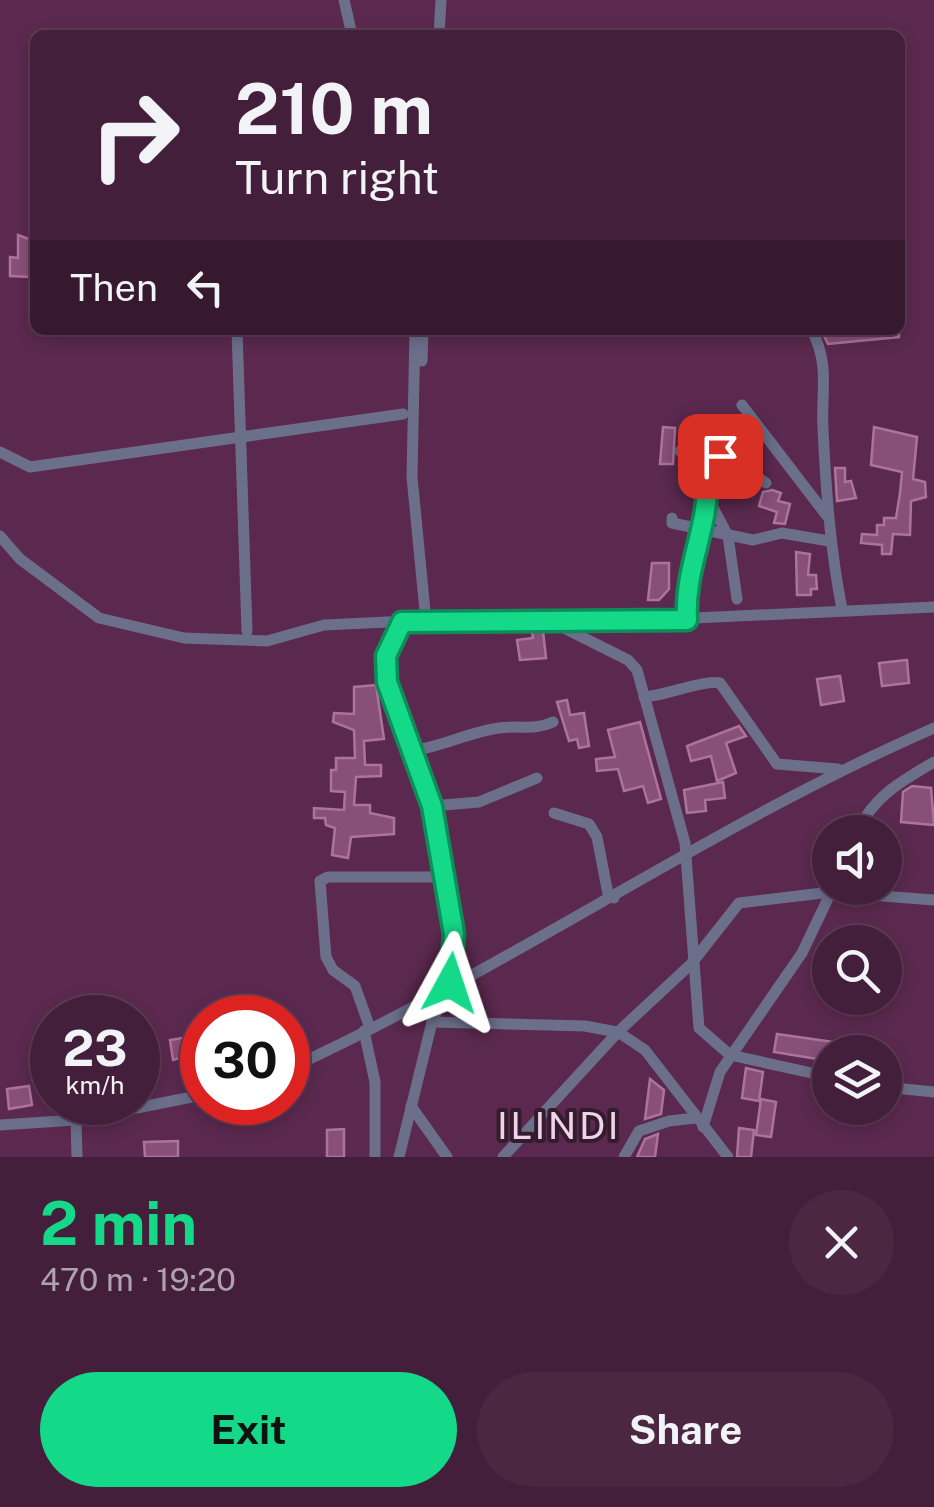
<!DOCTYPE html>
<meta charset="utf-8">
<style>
:root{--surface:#441f3b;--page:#4b2742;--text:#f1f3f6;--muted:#afa2af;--line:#5c3d55;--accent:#14d989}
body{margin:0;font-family:"Public Sans",sans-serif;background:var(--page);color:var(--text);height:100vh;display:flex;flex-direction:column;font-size:38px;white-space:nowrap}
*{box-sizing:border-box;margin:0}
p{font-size:32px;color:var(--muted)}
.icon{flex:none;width:55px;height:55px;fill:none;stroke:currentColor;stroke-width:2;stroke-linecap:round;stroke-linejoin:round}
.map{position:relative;height:1157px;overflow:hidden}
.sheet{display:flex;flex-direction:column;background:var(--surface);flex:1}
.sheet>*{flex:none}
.banner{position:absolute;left:30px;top:30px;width:875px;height:305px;border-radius:15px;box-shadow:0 5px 15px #0003,0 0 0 2px var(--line);background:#441f3b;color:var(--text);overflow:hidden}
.fabs{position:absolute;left:812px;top:815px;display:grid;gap:20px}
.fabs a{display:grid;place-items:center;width:90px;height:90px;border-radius:50%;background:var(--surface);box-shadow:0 5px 15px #0003,0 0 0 2px var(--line);font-size:50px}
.speed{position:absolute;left:30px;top:995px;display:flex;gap:20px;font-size:50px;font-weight:700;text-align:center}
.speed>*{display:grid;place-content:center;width:130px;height:130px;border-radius:50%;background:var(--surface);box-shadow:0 5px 15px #0003,0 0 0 2px var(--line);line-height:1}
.speed small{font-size:25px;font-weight:400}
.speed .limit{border:15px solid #d22;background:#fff;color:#111}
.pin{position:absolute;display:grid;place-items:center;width:85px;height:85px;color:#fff;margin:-42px;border-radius:20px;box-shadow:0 5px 15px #0006}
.me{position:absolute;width:110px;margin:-55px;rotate:5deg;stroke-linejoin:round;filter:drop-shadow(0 0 8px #0008)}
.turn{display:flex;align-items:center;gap:35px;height:210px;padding:0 40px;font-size:45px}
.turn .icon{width:130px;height:130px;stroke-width:2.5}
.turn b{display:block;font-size:70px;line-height:85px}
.then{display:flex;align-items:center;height:95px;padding:0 40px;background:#0003;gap:20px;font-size:38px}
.round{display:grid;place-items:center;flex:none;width:105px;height:105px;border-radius:52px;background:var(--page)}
.overview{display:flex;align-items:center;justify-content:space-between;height:170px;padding:0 40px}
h1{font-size:60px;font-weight:700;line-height:75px;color:var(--accent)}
.cta{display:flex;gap:20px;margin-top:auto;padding:20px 40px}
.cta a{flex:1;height:115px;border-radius:60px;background:var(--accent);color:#111;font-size:40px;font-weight:700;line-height:115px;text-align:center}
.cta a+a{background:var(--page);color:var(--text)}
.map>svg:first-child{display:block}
</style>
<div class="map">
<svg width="934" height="1157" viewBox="0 0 934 1157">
<rect width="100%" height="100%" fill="#5b294f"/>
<g fill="#884f78" stroke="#ac739b" stroke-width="2.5">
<polygon points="18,235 35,241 30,277 10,276 10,257 18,258"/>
<polygon points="821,330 899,330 899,337 828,344"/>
<polygon points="663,427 675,428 673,464 660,464"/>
<polygon points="874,427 917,437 913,479 925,482 926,497 911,501 910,535 893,534 891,554 882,554 882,545 861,543 862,534 877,535 877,525 884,525 884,518 896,518 900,493 902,472 871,465"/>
<polygon points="835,468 845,468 845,482 851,481 856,498 837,501"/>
<polygon points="772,490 781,493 778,501 790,504 785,524 774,523 777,512 759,506 763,492"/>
<polygon points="796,552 810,554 808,575 816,575 817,589 811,589 811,595 797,595"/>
<polygon points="652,563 669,563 669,589 659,600 648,600"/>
<polygon points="543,631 546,658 520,660 517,640 533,638 532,632"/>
<polygon points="907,660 909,683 882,686 879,663"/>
<polygon points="840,676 844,701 821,705 817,679"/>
<polygon points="376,685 384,739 364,741 365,765 381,765 381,776 356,777 354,805 370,805 370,813 394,818 394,834 351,837 348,858 332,855 335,828 326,825 325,818 314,818 314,808 344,810 345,792 331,791 331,770 336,770 336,758 355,758 354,730 333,722 334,713 354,714 354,687"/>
<polygon points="567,700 570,715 584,713 589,746 579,748 577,739 569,741 557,702"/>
<polygon points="640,722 661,799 648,803 643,786 624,791 618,769 597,771 596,759 615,757 608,730"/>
<polygon points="739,726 746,736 726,743 736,773 717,781 711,756 691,761 687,746"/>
<polygon points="723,782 725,798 705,800 706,811 687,813 684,790"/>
<polygon points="912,786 931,788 934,825 901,822 903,792"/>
<polygon points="777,1034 862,1046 861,1052 830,1052 830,1061 774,1052"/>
<polygon points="202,1035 202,1052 173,1060 170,1040"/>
<polygon points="746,1068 763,1072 759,1101 742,1098"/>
<polygon points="650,1079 664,1090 661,1114 645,1119"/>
<polygon points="29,1086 32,1105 9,1109 7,1089"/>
<polygon points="761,1099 776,1102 771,1137 756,1135"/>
<polygon points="739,1128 754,1130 751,1157 737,1157"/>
<polygon points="344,1129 344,1157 327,1157 327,1130"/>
<polygon points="658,1134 655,1157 637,1157 645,1139"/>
<polygon points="178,1141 178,1157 145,1157 144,1142"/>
</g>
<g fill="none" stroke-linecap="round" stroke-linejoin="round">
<g stroke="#6b6f8a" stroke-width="11">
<polyline points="344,0 352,35"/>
<polyline points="439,35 441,0"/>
<polyline points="237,330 247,631"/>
<polyline points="415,330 412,477 426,621"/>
<path d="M 815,337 C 829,368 821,395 823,429 C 826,490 830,548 842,609"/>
<polyline points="422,361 423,330"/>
<polyline points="742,405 827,516"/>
<polyline points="680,451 730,459 766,483"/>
<polyline points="0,452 30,467 403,414"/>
<polyline points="720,456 717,475 707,482 707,496 728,536 737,599"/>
<polyline points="672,518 672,523 753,540 782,533 829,541"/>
<polyline points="0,536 20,559 99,618 184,638 267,641 324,625 451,619 629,621 934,607"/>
<path d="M 687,620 C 684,576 697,536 707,496"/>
<polyline points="550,621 628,660 637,670 685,843 699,1028 730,1055 830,1077"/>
<path d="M 644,697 C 668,695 702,680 720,683 L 777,764 L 838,769"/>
<path d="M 415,750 C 444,746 469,732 499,728 C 521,725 533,731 553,722"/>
<polyline points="432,806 479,802 537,778"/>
<polyline points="554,813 589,824 597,837 608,894 614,898"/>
<path d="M 857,832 C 874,796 900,782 934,762"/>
<polyline points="432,1022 585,1026 617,1032"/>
<polyline points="370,1028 355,986 333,970 326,957 320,881 328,877 445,877"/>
<polyline points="364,1031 375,1082 375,1157"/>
<polyline points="618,1032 645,1050 728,1157"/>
<path d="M 288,1069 C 509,968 711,825 934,728"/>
<polyline points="885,1087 934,1092"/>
<polyline points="411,1106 447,1157"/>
<polyline points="76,1120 77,1157"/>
<polyline points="0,1125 76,1120 202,1095"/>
<polyline points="703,1127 720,1072 802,953 833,888"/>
<polyline points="399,1157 432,1022 450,983 454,942 432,806 387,682 386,655 401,622"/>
<polyline points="503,1157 618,1032 691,964 739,903 831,892 934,900"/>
<polyline points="624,1157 639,1131 669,1121 696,1118"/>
</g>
</g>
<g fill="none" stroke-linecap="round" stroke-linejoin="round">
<g stroke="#0d8d59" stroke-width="25">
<path id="route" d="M 450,983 L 454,934 L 432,806 L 387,682 L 386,656 L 402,622 L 687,620 C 684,569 708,530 707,482 L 717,474 L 720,456"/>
</g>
<use href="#route" stroke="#14d989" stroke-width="18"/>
</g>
<g text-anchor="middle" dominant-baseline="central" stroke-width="8" stroke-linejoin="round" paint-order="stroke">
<g font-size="38" letter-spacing="2.5" fill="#f1d2e7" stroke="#331c2d">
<text x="559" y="1125">ILINDI</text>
</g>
</g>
</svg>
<div class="fabs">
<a><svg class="icon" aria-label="sound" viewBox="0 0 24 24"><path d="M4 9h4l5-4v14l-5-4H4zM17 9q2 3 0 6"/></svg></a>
<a><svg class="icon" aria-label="search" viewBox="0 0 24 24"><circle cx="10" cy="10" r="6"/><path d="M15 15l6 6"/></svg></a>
<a><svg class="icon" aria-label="layers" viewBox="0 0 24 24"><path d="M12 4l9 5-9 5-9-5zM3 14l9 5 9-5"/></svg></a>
</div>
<div class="speed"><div>23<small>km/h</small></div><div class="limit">30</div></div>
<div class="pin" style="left:720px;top:456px;background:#d93025"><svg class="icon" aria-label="arrive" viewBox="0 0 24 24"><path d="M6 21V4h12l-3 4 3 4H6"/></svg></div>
<svg class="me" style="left:450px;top:983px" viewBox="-20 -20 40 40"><path d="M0-17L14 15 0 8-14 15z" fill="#14d989" stroke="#fff" stroke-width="4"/></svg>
<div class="banner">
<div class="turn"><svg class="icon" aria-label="right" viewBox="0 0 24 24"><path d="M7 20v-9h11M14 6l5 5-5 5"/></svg><div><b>210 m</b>Turn right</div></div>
<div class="then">Then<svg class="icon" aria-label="left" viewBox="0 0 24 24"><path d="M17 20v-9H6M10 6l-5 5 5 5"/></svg></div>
</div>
</div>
<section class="sheet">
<div class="overview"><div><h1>2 min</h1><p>470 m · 19:20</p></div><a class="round"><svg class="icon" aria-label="close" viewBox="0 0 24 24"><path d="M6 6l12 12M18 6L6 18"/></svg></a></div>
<div class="cta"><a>Exit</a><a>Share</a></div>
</section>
